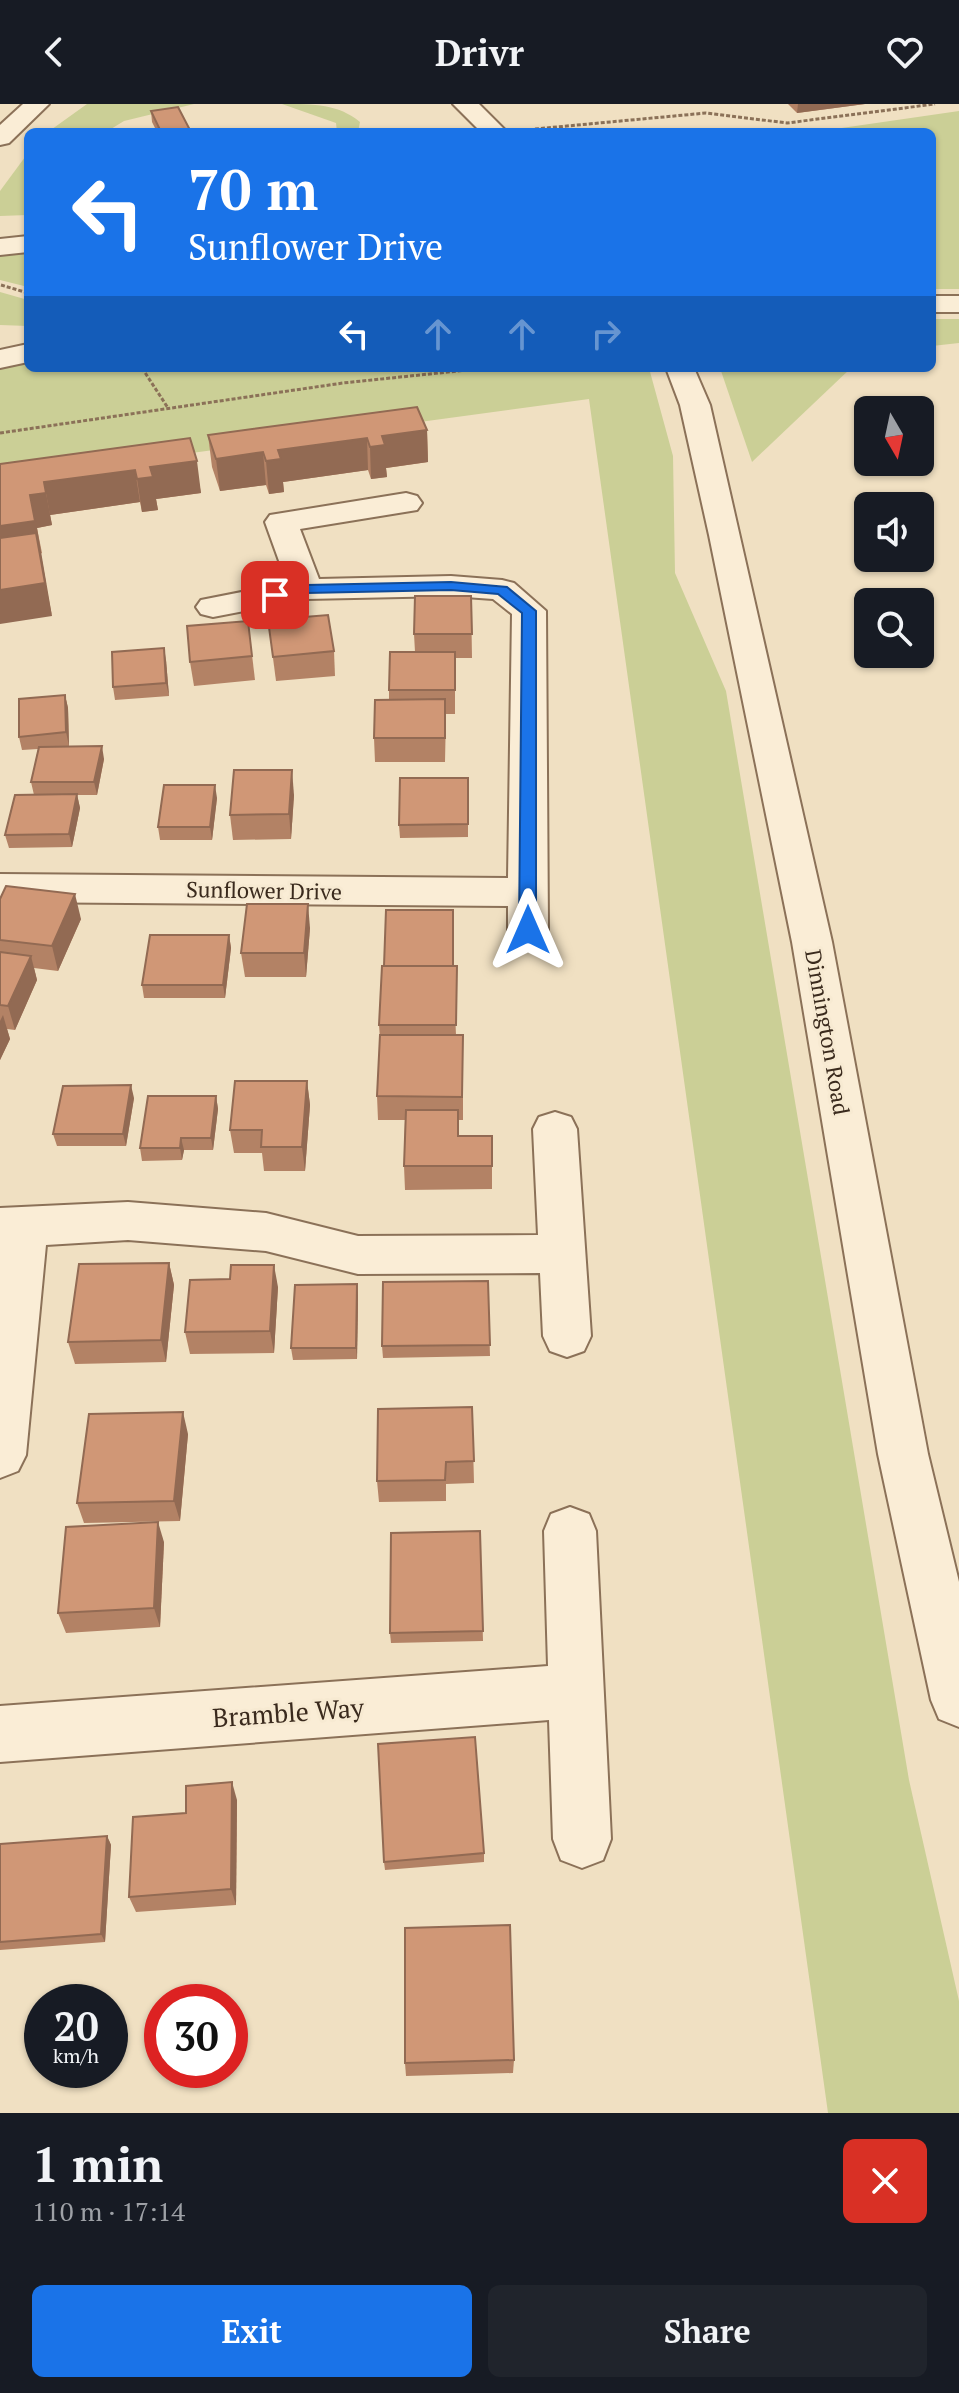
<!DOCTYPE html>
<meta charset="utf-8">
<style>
:root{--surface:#171b24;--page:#20242c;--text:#f1f3f6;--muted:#9ea1a6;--accent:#1a73e8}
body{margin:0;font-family:"PT Serif",serif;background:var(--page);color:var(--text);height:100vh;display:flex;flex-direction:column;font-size:30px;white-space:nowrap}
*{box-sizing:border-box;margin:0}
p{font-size:26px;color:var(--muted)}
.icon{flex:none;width:44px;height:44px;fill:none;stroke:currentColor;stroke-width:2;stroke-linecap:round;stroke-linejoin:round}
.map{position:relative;height:2009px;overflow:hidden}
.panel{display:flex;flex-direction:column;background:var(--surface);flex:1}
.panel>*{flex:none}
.hud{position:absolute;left:24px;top:24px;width:912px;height:244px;border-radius:12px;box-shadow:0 2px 6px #0004;background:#1a73e8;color:#fff;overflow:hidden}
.needle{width:52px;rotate:171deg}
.fabs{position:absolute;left:854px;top:292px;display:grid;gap:16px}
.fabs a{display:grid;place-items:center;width:80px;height:80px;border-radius:12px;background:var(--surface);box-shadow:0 2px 6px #0004;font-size:40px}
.speed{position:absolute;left:24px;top:1880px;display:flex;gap:16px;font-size:40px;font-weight:700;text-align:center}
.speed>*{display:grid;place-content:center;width:104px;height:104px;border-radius:50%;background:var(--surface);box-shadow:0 2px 6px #0004;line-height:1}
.speed small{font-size:20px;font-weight:400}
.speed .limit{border:12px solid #d22;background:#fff;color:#111}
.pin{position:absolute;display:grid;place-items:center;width:68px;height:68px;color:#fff;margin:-34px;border-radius:16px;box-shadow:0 4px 12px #0006}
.me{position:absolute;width:88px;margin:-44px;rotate:0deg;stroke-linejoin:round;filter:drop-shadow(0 0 6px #0008)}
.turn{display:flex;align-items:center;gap:28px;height:168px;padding:0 32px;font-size:36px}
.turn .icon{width:104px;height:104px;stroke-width:2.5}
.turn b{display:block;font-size:56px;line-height:68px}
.lanes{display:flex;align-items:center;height:76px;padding:0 32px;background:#0003;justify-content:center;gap:40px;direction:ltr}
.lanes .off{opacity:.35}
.round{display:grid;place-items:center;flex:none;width:84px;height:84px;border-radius:12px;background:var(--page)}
.overview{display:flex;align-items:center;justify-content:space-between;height:136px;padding:0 32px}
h1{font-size:48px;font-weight:800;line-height:60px}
.cta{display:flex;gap:16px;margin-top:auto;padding:16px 32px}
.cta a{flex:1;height:92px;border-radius:12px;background:var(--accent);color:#fff;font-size:32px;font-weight:800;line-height:92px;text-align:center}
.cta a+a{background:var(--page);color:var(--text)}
header{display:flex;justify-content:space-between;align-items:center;height:104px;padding:0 32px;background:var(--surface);font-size:36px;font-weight:800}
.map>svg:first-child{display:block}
</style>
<header><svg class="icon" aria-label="back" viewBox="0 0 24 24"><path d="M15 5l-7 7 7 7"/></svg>Drivr<svg class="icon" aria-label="heart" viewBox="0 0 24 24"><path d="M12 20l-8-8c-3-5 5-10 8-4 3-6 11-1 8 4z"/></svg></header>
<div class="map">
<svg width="959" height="2009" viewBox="0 0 959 2009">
<rect width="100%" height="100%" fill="#f0e0c2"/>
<g fill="#cbcf96">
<polygon points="87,0 194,0 124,17 106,28 48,28"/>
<path d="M 282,0 C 315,0 338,0 360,18 L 358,28 L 337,28 L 336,19 Z"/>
<polygon points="959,7 959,185 932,185 932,28 814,28"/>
<polygon points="28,49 28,111 0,112 0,87"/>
<polygon points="28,147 28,183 0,176 0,150"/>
<polygon points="0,188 28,196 28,222 0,221"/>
<polygon points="932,215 959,215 959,239 932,242"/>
<polygon points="28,256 28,264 649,264 673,352 675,469 726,587 909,1676 959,1897 959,2009 828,2009 589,295 0,375 0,265"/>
<polygon points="720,264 851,264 752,358"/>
</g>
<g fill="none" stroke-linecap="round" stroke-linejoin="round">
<g stroke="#8b7158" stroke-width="4">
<g id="minor">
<polygon points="23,0 49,0 9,39 0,41 0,21"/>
<polygon points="453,0 479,0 507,28 481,28"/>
<polygon points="28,132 28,148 0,151 0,135"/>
<rect x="932" y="192" width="27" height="16"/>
<polygon points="28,240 28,258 0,264 0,246"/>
<polygon points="666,264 694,264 710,301 832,838 928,1350 959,1478 959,1623 939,1615 931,1596 878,1350 792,838 709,431 680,301"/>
<polygon points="406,389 417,392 422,399 417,406 300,425 319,475 451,472 502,476 514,479 546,507 548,826 542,836 528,840 514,836 508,826 508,802 0,798 0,770 508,774 512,510 493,495 451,492 306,495 213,513 201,510 196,503 201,496 287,479 265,418 270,411"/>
<polygon points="555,1008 571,1013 577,1025 591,1232 584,1247 567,1253 550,1247 543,1232 540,1169 358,1170 266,1147 128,1136 46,1141 26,1351 18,1367 0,1374 0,1104 128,1098 266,1109 358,1132 538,1131 533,1025 539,1013"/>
<polygon points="570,1403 589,1410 596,1427 611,1735 603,1756 582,1764 561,1756 553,1735 549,1616 0,1658 0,1602 548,1562 544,1427 551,1410"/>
</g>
</g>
<g stroke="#8b7158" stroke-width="3" stroke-dasharray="4 2" stroke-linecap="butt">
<polyline points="535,25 706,9 787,19 935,0"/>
<polyline points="1,181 28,189"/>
<polyline points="142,264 168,304"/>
<polyline points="0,329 343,279 487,264"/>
</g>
<use href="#minor" fill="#faedd6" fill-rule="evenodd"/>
</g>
<g fill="#b38265">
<polygon points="788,0 865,0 797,9"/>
<polygon points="151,7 191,28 157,28 152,18"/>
<polygon points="427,326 428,358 386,364 387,373 371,375 368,366 283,378 284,388 269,390 266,381 220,387 212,363 208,331"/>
<polygon points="190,334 201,389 156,395 158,406 142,408 140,398 50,411 52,421 37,424 42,449 40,450 52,512 0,360"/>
<polygon points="471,492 472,554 455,554 455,610 446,610 445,658 375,658 374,634 389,596 389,586 415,548 414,530"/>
<polygon points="268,516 334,547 335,572 276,577"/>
<polygon points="248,517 255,576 194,582 190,558"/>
<polygon points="166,556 169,592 115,596 113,583"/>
<polygon points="65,591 68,604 69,642 58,643 104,655 97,691 77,691 80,704 72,743 9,744 5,731 34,691 31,678 38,645 22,646 19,633"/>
<polygon points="468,674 468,733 400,734 399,721"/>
<polygon points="294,691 291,735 233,736 230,711"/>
<polygon points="217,694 212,736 160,736 158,723"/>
<polygon points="0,795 81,815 58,867 34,864 37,876 15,926 7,925 10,935 0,956"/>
<polygon points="310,824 306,873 245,873 241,849"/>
<polygon points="229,831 231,844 225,894 144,894 142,881"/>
<polygon points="453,862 456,931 463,931 463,1016 458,1016 458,1032 492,1032 492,1085 405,1086 404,1062 405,1016 378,1016 377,992 380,935 379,921"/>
<polygon points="307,977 310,1001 305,1067 264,1067 262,1049 234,1049 230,1026"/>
<polygon points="216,992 218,1005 213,1046 184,1046 182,1056 142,1057 140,1044"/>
<polygon points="134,994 126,1042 57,1042 53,1030"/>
<polygon points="169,1159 174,1181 166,1258 75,1260 68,1238"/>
<polygon points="488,1177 490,1252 383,1254 382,1242"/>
<polygon points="357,1180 358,1192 357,1255 293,1256 291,1244"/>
<polygon points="278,1183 274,1249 190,1250 185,1228"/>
<polygon points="472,1303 474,1379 446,1380 446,1397 379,1398 377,1377"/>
<polygon points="188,1330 180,1417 84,1419 77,1399"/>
<polygon points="480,1427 483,1537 391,1539 390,1529"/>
<polygon points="164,1438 160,1523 66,1529 58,1509"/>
<polygon points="237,1696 236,1801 136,1808 129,1793"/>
<polygon points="107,1732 111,1741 105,1838 0,1846 0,1740"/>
<polygon points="484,1749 484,1758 385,1766 384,1758"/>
<polygon points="514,1956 513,1969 406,1972 405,1959"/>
</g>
<g fill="#926a53">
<polygon points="798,0 865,0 797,9"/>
<polygon points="427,326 428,358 386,364 387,373 371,375 370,343 382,332"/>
<polygon points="367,334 368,366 283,378 284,388 269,390 266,357 278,346"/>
<polygon points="263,348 266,381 220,387 216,355"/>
<polygon points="197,357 201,389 156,395 158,406 142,408 137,375 150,363"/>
<polygon points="135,366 140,398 50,411 44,378"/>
<polygon points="46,389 52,421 37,424 52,512 0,520 0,422 30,391"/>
<polygon points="164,544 166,556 169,592 166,579"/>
<polygon points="65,591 68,604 69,642 66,628"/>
<polygon points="102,642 104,655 97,691 94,678"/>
<polygon points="292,666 294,691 291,735 289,710"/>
<polygon points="215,681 217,694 212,736 210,723"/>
<polygon points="77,690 80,704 72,743 69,730"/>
<polygon points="75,790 81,815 58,867 52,842"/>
<polygon points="308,800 310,824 306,873 304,849"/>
<polygon points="229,831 231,844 225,894 223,881"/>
<polygon points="31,852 37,876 15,926 8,902"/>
<polygon points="3,911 10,935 0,956 0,917"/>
<polygon points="307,977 310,1001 305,1067 302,1043"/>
<polygon points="131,981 134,994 126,1042 123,1030"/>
<polygon points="216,992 218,1005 213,1046 211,1034"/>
<polygon points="181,1034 184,1046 182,1056 180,1044"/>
<polygon points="169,1159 174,1181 166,1258 161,1236"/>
<polygon points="274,1161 278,1183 274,1249 270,1227"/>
<polygon points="357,1180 358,1192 357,1255 356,1244"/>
<polygon points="183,1308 188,1330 180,1417 174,1397"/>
<polygon points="158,1418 164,1438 160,1523 154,1504"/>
<polygon points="232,1678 237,1696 236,1801 231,1785"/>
<polygon points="107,1732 111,1741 105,1838 101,1830"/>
</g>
<g fill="#d09776" stroke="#926a53" stroke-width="2">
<polygon points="178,3 191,28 161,28 151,7"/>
<polygon points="417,303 427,326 382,332 385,341 370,343 367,334 278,346 281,355 266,357 263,348 216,355 208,331"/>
<polygon points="190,334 197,357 150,363 153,373 137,375 135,366 44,378 46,389 30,391 35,417 0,422 0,360"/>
<polygon points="36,429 45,479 0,486 0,434"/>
<polygon points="415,492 471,492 472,530 414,530"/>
<polygon points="328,511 334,547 273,553 268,516"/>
<polygon points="248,517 252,552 190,558 187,522"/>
<polygon points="164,544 166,579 113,583 112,548"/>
<polygon points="390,548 455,548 455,586 389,586"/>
<polygon points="65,591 66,628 19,633 19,595"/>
<polygon points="445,595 445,634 374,634 375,596"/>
<polygon points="102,642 94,678 31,678 39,643"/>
<polygon points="234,666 292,666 289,710 230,711"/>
<polygon points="400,674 468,674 468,720 399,721"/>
<polygon points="164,681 215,681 210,723 158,723"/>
<polygon points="77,690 69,730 5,731 15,691"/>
<polygon points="6,782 75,790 52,842 0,836 0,795"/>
<polygon points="247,800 308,800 304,849 241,849"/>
<polygon points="386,806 453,806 453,862 384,862"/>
<polygon points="150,831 229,831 223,881 142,881"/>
<polygon points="0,848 31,852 8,902 0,901"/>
<polygon points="382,862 457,862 456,921 379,921"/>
<polygon points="380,931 463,931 462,993 377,992"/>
<polygon points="235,977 307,977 302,1043 261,1043 262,1026 230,1026"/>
<polygon points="131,981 123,1030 53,1030 63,982"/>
<polygon points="148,992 216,992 211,1034 181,1034 180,1044 140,1044"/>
<polygon points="406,1006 458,1006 458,1032 492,1032 492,1062 404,1062"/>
<polygon points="169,1159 161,1236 68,1238 79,1160"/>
<polygon points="231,1161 274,1161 270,1227 185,1228 190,1176 230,1175"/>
<polygon points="488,1177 490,1241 382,1242 383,1178"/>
<polygon points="357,1180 356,1244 291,1244 295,1181"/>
<polygon points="472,1303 474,1357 446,1358 445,1376 377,1377 378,1305"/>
<polygon points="183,1308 174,1397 77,1399 89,1310"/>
<polygon points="158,1418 154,1504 58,1509 66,1423"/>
<polygon points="480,1427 483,1527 390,1529 391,1429"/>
<polygon points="475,1633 484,1749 384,1758 378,1640"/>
<polygon points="232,1678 231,1785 129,1793 133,1713 186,1709 186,1682"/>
<polygon points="107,1732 101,1830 0,1838 0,1740"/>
<polygon points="510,1821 514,1956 405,1959 405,1824"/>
</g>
<polygon fill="#1a73e8" stroke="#114b97" stroke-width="2" points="451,478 507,483 536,507 536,826 528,832 519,826 522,509 498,490 451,486 306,489 275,495 268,491 306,481"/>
<g text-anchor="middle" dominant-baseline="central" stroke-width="6" stroke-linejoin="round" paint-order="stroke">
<g font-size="22" fill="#3a2a1d" stroke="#f7ead2">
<text transform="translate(264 786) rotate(1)">Sunflower Drive</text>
<text transform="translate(828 928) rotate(80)">Dinnington Road</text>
</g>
<g font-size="26" fill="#3a2a1d" stroke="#f7ead2">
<text transform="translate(288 1608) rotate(-4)">Bramble Way</text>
</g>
</g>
</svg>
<div class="fabs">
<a><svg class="needle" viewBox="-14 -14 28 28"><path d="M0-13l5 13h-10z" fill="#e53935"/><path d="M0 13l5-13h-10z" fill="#9ea1a6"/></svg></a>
<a><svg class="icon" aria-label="sound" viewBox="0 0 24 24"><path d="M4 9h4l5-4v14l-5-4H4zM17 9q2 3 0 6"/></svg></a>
<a><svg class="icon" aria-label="search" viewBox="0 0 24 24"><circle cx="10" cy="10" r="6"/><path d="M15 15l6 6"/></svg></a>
</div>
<div class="speed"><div>20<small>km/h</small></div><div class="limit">30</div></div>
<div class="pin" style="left:275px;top:491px;background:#d93025"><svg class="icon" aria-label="arrive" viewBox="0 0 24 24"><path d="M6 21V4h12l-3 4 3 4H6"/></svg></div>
<svg class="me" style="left:528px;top:826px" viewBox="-20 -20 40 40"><path d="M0-17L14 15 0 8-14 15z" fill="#1a73e8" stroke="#fff" stroke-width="4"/></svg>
<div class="hud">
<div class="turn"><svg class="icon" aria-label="left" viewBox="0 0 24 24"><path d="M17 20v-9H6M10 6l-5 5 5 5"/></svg><div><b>70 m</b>Sunflower Drive</div></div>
<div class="lanes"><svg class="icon" aria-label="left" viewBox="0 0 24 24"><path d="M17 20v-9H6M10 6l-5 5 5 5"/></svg><svg class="icon off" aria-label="ahead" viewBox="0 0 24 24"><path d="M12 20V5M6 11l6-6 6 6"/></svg><svg class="icon off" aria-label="ahead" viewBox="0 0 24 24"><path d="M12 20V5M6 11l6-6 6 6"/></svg><svg class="icon off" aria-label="right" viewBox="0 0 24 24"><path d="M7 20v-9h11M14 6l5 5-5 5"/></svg></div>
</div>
</div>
<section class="panel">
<div class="overview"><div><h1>1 min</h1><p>110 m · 17:14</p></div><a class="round" style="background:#d93025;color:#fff"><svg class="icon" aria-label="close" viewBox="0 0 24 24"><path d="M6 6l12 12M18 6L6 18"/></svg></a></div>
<div class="cta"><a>Exit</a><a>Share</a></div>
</section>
